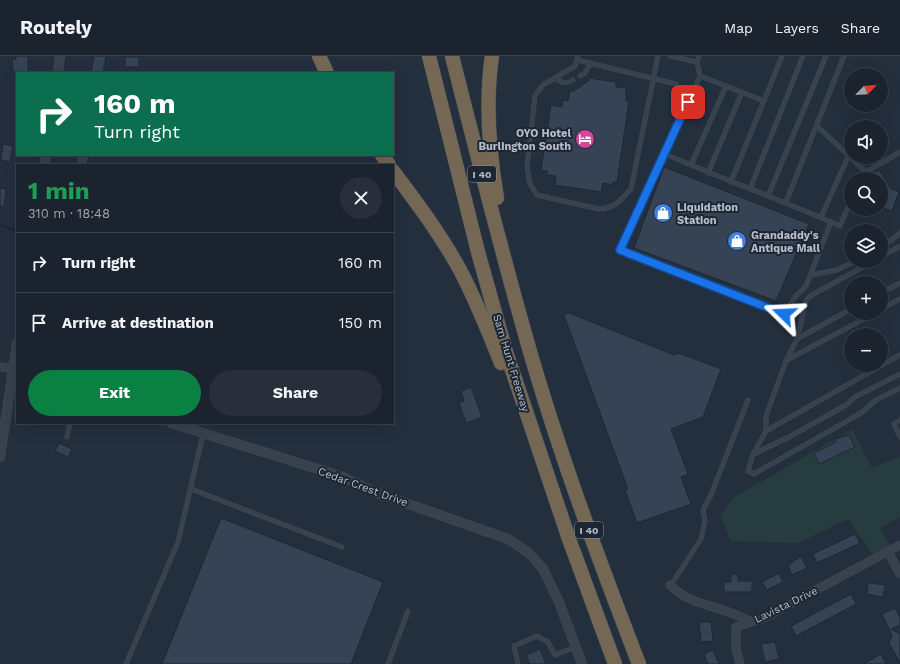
<!DOCTYPE html>
<meta charset="utf-8">
<style>
:root{--surface:#1b232e;--page:#282f3a;--text:#f1f3f6;--muted:#a0a4aa;--line:#39404a;--accent:#0b8043}
body{margin:0;font-family:"Work Sans",sans-serif;background:var(--page);color:var(--text);height:100vh;display:flex;flex-direction:column;font-size:15px;white-space:nowrap}
*{box-sizing:border-box;margin:0}
p{font-size:13px;color:var(--muted)}
.icon{flex:none;width:22px;height:22px;fill:none;stroke:currentColor;stroke-width:2;stroke-linecap:round;stroke-linejoin:round}
.map{position:relative;flex:1;overflow:hidden}
.drawer{position:absolute;left:16px;top:108px;width:378px;height:260px;display:flex;flex-direction:column;background:var(--surface);border-radius:0px;box-shadow:0 4px 16px #0002,0 0 0 1px var(--line)}
.drawer>*{flex:none}
.banner{position:absolute;left:16px;top:16px;width:378px;height:84px;border-radius:0px;box-shadow:0 4px 16px #0002,0 0 0 1px var(--line);background:#0b6e4f;color:#fff;overflow:hidden}
.needle{width:26px;rotate:66deg}
.buttons{position:absolute;left:844px;top:12px;display:grid;gap:8px}
.buttons a{display:grid;place-items:center;width:44px;height:44px;border-radius:50%;background:var(--surface);box-shadow:0 4px 16px #0002,0 0 0 1px var(--line);font-size:20px}
.pin{position:absolute;display:grid;place-items:center;width:34px;height:34px;color:#fff;margin:-17px;border-radius:8px;box-shadow:0 2px 6px #0006}
.me{position:absolute;width:44px;margin:-22px;rotate:291deg;stroke-linejoin:round;filter:drop-shadow(0 0 3px #0008)}
.turn{display:flex;align-items:center;gap:14px;height:84px;padding:0 12px;font-size:18px}
.turn .icon{width:52px;height:52px;stroke-width:2.5}
.turn b{display:block;font-size:28px;line-height:34px}
.round{display:grid;place-items:center;flex:none;width:42px;height:42px;border-radius:21px;background:var(--page)}
.head{display:flex;align-items:center;justify-content:space-between;height:68px;padding:0 12px}
h1{font-size:24px;font-weight:700;line-height:30px;color:#1e9e55}
.button{display:flex;gap:8px;margin-top:auto;padding:8px 12px}
.button a{flex:1;height:46px;border-radius:24px;background:var(--accent);color:#fff;font-size:16px;font-weight:700;line-height:46px;text-align:center}
.button a+a{background:var(--page);color:var(--text)}
ul{padding:0;list-style:none}
li{display:flex;align-items:center;gap:12px;height:60px;padding:0 12px;border-top:1px solid var(--line)}
li div{flex:1}
li b{display:block;font-size:15px}
li em{font-style:normal}
header{display:flex;align-items:center;gap:24px;box-sizing:border-box;height:56px;padding:0 20px;background:var(--surface);border-bottom:1px solid var(--line)}
header strong{font-size:19px}
nav{display:flex;gap:22px;margin-inline-start:auto;font-size:14px}
.map>svg:first-child{display:block}
</style>
<header>
<strong>Routely</strong>
<nav><a>Map</a><a>Layers</a><a>Share</a></nav>
</header>
<div class="map">
<svg width="900" height="608" viewBox="0 0 900 608">
<rect width="100%" height="100%" fill="#242f3e"/>
<polygon fill="#263c3f" points="852,373 872,412 900,400 900,461 880,472 891,492 874,501 848,463 799,487 731,485 720,461 733,442"/>
<g fill="none" stroke-linecap="round" stroke-linejoin="round">
<polyline stroke="#17263c" stroke-width="2" points="0,169 17,175"/>
</g>
<g fill="#364354" stroke="#1f2835">
<polygon points="16,0 28,0 28,16 13,15 12,3 16,4"/>
<polygon points="94,0 106,0 103,17 91,17"/>
<rect x="125" y="1" width="14" height="10"/>
<polygon points="589,22 616,26 616,31 626,32 626,45 629,45 617,126 613,126 613,129 603,127 601,136 555,129 556,120 547,119 547,115 541,114 551,49 562,51 563,44 568,45 570,35 574,35 588,25"/>
<polygon points="3,88 13,90 10,106 1,104"/>
<polygon points="77,99 89,99 87,109 76,109"/>
<polygon points="664,111 809,168 776,245 634,192"/>
<polygon points="879,114 891,133 899,136 892,155 881,151 881,123 864,123"/>
<polygon points="0,132 6,133 4,150 0,150"/>
<polygon points="569,257 674,299 679,297 721,313 703,361 671,373 688,418 681,421 691,448 637,467 625,434 628,433 564,259"/>
<polygon points="471,331 482,361 466,367 459,347 464,345 461,335"/>
<polygon points="849,379 855,391 819,408 814,397 836,386 835,383"/>
<polygon points="59,387 72,393 68,401 55,395"/>
<polygon points="221,462 383,526 351,608 162,608"/>
<polygon points="855,478 860,487 817,507 813,498"/>
<polygon points="801,500 807,512 792,519 788,510"/>
<polygon points="779,517 783,526 767,534 762,526"/>
<polygon points="731,518 738,518 738,525 752,525 752,536 724,536 724,526 731,526"/>
<polygon points="868,527 885,529 883,541 867,538"/>
<polygon points="851,538 856,548 796,580 791,570"/>
<polygon points="895,552 900,562 900,569 891,573 900,578 900,607 889,587 892,579 882,558"/>
<polygon points="699,566 711,566 713,585 701,586"/>
<polygon points="775,586 779,603 765,606 761,588"/>
<polygon points="540,593 546,608 530,608 526,599"/>
<polygon points="713,594 719,608 708,608 704,598"/>
<polygon points="881,598 886,608 864,608"/>
</g>
<g fill="none" stroke-linecap="round" stroke-linejoin="round">
<g stroke="#414a57" stroke-width="5">
<g id="service">
<path d="M 578,0 L 575,10 L 543,29 L 535,40 L 527,111 L 530,128 L 537,139 L 599,153 C 614,153 622,143 631,133 L 658,0"/>
<polyline points="670,0 697,6 699,0"/>
<polyline points="577,4 676,28"/>
<polyline points="580,20 585,17 591,7"/>
<polyline points="700,20 764,45"/>
<path d="M 555,22 C 562,26 565,29 573,24"/>
<polyline points="817,70 866,116"/>
<path d="M 665,98 C 720,122 776,142 831,166 L 806,230 L 796,240 L 784,258 L 620,194 Z"/>
<polyline points="665,98 700,20 697,6"/>
<polyline points="691,109 726,30"/>
<polyline points="708,117 742,36"/>
<polyline points="860,123 861,119 900,96"/>
<polyline points="731,126 782,0"/>
<polyline points="750,133 803,0"/>
<polyline points="768,140 826,0"/>
<polyline points="786,146 844,0"/>
<polyline points="821,161 849,99"/>
<polyline points="831,166 840,170 851,144"/>
<polyline points="881,190 893,183 900,177"/>
<polyline points="881,201 900,190"/>
<polyline points="874,205 810,240 806,245 797,283 786,305 766,360 766,375 753,398 748,415 754,418 861,357 876,344 900,332"/>
<polyline points="811,219 837,214 855,205"/>
<polyline points="881,237 900,227"/>
<polyline points="881,253 900,243"/>
<polyline points="797,283 851,253"/>
<polyline points="787,304 875,257"/>
<polyline points="900,364 894,368 900,381"/>
<polyline points="766,375 900,299"/>
<polyline points="67,381 70,367"/>
<polyline points="754,398 793,379 846,349 855,341 900,318"/>
<polyline points="191,433 342,491"/>
<polyline points="671,529 701,483 705,465 703,454 711,439 748,344"/>
<polyline points="126,608 178,486 203,378"/>
<polyline points="388,608 408,555"/>
<polyline points="518,608 514,590 537,580 548,586 555,599 576,591"/>
</g>
</g>
<g stroke="#414a57" stroke-width="9">
<g id="minor">
<polyline points="0,311 14,313"/>
<polyline points="888,496 900,518"/>
<path d="M 670,529 C 688,547 708,548 731,557 C 738,559 744,563 751,566 L 762,563 L 900,489"/>
<polyline points="740,608 736,593 736,571 751,566"/>
</g>
</g>
<g stroke="#414a57" stroke-width="10">
<g id="tertiary">
<polyline points="58,17 60,0"/>
<polyline points="44,109 46,99"/>
<polyline points="171,367 343,421 377,437 508,483 529,497 543,513 559,546 582,608"/>
<polyline points="0,401 17,287"/>
</g>
</g>
<g stroke="#434c59" stroke-width="15">
<g id="motorway">
<polyline points="319,0 327,17"/>
<polyline points="429,0 478,196 506,296 569,483 615,608"/>
<path d="M 452,0 C 474,87 496,174 520,260 C 552,378 595,494 639,608"/>
<path d="M 492,0 C 485,47 489,95 497,142"/>
<polyline points="382,99 389,109"/>
<path d="M 393,115 C 417,147 441,179 460,214 C 476,244 488,275 501,307"/>
</g>
</g>
<use href="#service" stroke="#38414e" stroke-width="4"/>
<use href="#minor" stroke="#38414e" stroke-width="8"/>
<use href="#tertiary" stroke="#38414e" stroke-width="9"/>
<use href="#motorway" stroke="#746855" stroke-width="14"/>
</g>
<g fill="none" stroke-linecap="round" stroke-linejoin="round">
<g stroke="#114b97" stroke-width="10">
<polyline id="route" points="688,46 620,194 784,258"/>
</g>
<use href="#route" stroke="#1a73e8" stroke-width="7"/>
</g>
<defs>
<g id="hotel-disc" transform="scale(1)"><circle r="9.5" fill="#d1479c" stroke="#1d2633"/><path d="M-6-4.5h1.5V1H6V5H4.5V3h-9V5H-6ZM-4 0a1.8 1.8 0 1 1 3.6 0ZM.5 0V-2.5h3Q6-2.5 6 0Z" fill="#fff"/></g>
<g id="shop-disc" transform="scale(1)"><circle r="9.5" fill="#3f7fe0" stroke="#1d2633"/><path d="M-5-2.5h2.3a2.7 3.5 0 0 1 5.4 0H5L5.5 6h-11ZM-1.5-2.5h3a1.5 2.3 0 0 0-3 0Z" fill="#fff"/></g>
</defs>
<g fill-rule="evenodd">
<use href="#hotel-disc" x="585" y="83"/>
<use href="#shop-disc" x="663" y="157"/>
<use href="#shop-disc" x="737" y="185"/>
</g>
<g text-anchor="middle" dominant-baseline="central" stroke-width="4" stroke-linejoin="round" paint-order="stroke">
<g fill="#1d2633" stroke="#878f9c" stroke-width="1">
<rect x="468" y="110" width="28" height="16" rx="3"/>
<rect x="575" y="466" width="28" height="16" rx="3"/>
</g>
<g font-size="10" font-weight="bold" fill="#b4bcc9">
<text x="482" y="118">I 40</text>
<text x="589" y="474">I 40</text>
</g>
<g font-size="11" font-weight="bold" fill="#b4bcc9" stroke="#1d2633" text-anchor="start">
<text x="571" y="77" text-anchor="end">OYO Hotel<tspan x="571" dy="13">Burlington South</tspan></text>
<text x="677" y="151">Liquidation<tspan x="677" dy="13">Station</tspan></text>
<text x="751" y="179">Grandaddy's<tspan x="751" dy="13">Antique Mall</tspan></text>
</g>
<g font-size="11" fill="#b4bcc9" stroke="#1d2633">
<text transform="translate(511 307) rotate(73)">Sam Hunt Freeway</text>
<text transform="translate(363 431) rotate(20)">Cedar Crest Drive</text>
<text transform="translate(786 549) rotate(-26)">Lavista Drive</text>
</g>
</g>
</svg>
<div class="buttons">
<a><svg class="needle" viewBox="-14 -14 28 28"><path d="M0-13l5 13h-10z" fill="#e53935"/><path d="M0 13l5-13h-10z" fill="#a0a4aa"/></svg></a>
<a><svg class="icon" aria-label="sound" viewBox="0 0 24 24"><path d="M4 9h4l5-4v14l-5-4H4zM17 9q2 3 0 6"/></svg></a>
<a><svg class="icon" aria-label="search" viewBox="0 0 24 24"><circle cx="10" cy="10" r="6"/><path d="M15 15l6 6"/></svg></a>
<a><svg class="icon" aria-label="layers" viewBox="0 0 24 24"><path d="M12 4l9 5-9 5-9-5zM3 14l9 5 9-5"/></svg></a>
<a>+</a>
<a>−</a>
</div>
<div class="pin" style="left:688px;top:46px;background:#d93025"><svg class="icon" aria-label="arrive" viewBox="0 0 24 24"><path d="M6 21V4h12l-3 4 3 4H6"/></svg></div>
<svg class="me" style="left:784px;top:258px" viewBox="-20 -20 40 40"><path d="M0-17L14 15 0 8-14 15z" fill="#1a73e8" stroke="#fff" stroke-width="4"/></svg>
<div class="banner">
<div class="turn"><svg class="icon" aria-label="right" viewBox="0 0 24 24"><path d="M7 20v-9h11M14 6l5 5-5 5"/></svg><div><b>160 m</b>Turn right</div></div>
</div>
<section class="drawer">
<div class="head"><div><h1>1 min</h1><p>310 m · 18:48</p></div><a class="round"><svg class="icon" aria-label="close" viewBox="0 0 24 24"><path d="M6 6l12 12M18 6L6 18"/></svg></a></div>
<ul>
<li><svg class="icon" aria-label="right" viewBox="0 0 24 24"><path d="M7 20v-9h11M14 6l5 5-5 5"/></svg><div><b>Turn right</b></div><em>160 m</em></li>
<li><svg class="icon" aria-label="arrive" viewBox="0 0 24 24"><path d="M6 21V4h12l-3 4 3 4H6"/></svg><div><b>Arrive at destination</b></div><em>150 m</em></li>
</ul>
<div class="button"><a>Exit</a><a>Share</a></div>
</section>
</div>
